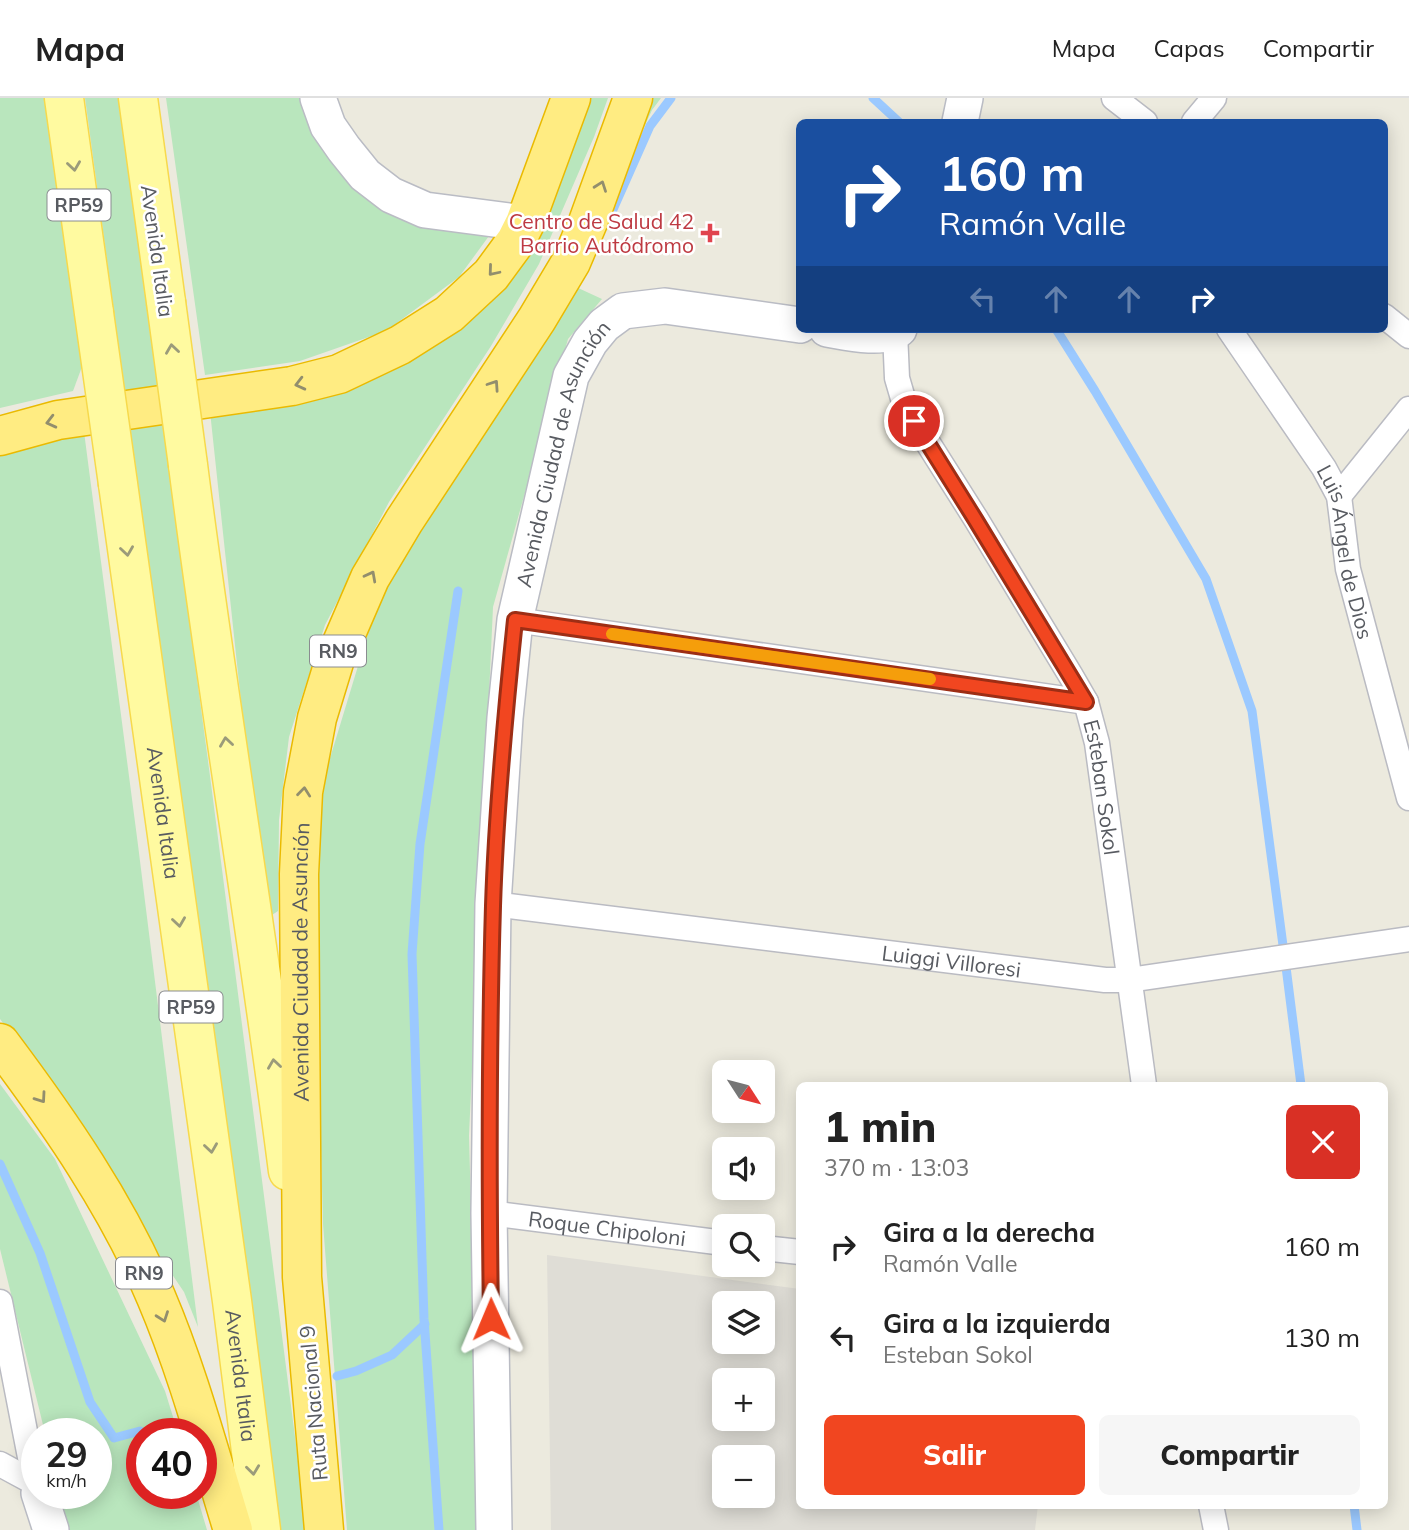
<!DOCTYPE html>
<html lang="es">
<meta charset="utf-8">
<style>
:root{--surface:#fff;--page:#f6f6f6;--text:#222;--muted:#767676;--line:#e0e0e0;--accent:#f14620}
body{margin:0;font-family:Mulish,sans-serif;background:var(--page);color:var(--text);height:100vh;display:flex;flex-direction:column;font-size:26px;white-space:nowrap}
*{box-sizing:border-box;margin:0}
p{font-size:23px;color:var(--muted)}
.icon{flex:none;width:38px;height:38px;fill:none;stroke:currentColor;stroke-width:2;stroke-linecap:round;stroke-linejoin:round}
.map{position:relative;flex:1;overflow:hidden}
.sheet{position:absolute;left:796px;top:984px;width:592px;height:427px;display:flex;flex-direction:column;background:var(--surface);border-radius:10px;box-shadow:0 4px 18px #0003}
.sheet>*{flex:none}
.hud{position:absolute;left:796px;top:21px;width:592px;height:214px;border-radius:10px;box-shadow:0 4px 18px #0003;background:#1a4fa0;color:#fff;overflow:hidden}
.needle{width:46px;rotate:126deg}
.buttons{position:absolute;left:712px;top:962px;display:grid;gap:14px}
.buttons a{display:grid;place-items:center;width:63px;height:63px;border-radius:10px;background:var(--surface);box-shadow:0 4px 18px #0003;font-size:35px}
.speed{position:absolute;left:21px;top:1320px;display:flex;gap:14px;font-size:35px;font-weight:700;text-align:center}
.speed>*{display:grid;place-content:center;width:91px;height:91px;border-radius:50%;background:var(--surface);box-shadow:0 4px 18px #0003;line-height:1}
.speed small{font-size:18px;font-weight:400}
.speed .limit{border:10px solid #d22;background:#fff;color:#111}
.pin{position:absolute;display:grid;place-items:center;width:60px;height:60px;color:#fff;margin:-30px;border:4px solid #fff;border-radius:50%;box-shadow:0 2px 7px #0007}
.me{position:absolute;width:77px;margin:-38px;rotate:359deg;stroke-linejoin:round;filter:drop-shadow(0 0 5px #0008)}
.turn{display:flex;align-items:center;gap:24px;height:147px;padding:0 28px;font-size:32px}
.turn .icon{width:91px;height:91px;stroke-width:2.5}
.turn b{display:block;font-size:49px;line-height:60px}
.lanes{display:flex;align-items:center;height:66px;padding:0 28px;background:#0003;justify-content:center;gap:35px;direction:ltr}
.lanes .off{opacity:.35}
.round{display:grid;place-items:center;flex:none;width:74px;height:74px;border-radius:10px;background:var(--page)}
.overview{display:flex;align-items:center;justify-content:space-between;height:119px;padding:0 28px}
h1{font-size:42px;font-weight:800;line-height:52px}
.action{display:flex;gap:14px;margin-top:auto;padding:14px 28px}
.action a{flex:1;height:80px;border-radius:10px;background:var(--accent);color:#fff;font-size:28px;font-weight:800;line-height:80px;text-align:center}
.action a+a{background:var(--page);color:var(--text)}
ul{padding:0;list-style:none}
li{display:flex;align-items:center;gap:21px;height:91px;padding:0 28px}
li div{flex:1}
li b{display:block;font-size:26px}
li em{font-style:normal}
header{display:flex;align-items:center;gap:42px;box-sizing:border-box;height:98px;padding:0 35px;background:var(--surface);border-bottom:2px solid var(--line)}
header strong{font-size:33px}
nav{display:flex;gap:38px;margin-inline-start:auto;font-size:24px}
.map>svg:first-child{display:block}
</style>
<header>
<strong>Mapa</strong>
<nav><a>Mapa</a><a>Capas</a><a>Compartir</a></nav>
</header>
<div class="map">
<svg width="1409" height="1432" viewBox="0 0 1409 1432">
<rect width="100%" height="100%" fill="#eceade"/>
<path fill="#dfddd6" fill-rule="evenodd" d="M 547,1157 L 800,1191 L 800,1407 L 1038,1407 L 1035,1432 L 551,1432 ZM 724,1206 L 763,1206 L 763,1244 L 724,1244 ZM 724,1283 L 763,1283 L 763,1321 L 724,1321 ZM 724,1360 L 763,1360 L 763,1398 L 724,1398 Z"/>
<g fill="#b9e6bd">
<polygon points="0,0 46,0 83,266 73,293 0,310"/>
<path d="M 85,0 L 120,0 L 210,678 L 307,1432 L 272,1432 C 209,955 150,477 85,0 Z"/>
<polygon points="166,0 307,0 358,89 497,127 459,179 386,233 300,263 205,277"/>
<polygon points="590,0 608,0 594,39 539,166 491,248 389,404 325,527 289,639 279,722 278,813 269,819 255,734 209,304 400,252 565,63"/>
<polygon points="645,0 661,0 652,12 602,121 576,189 602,201 568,241 493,509 469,1038 480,1432 347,1432 323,1126 315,821 324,680 375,512"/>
<polygon points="83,326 138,747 198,1229 184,1194 138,1126 40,973 0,921 0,346"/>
<polygon points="0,986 55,1061 165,1293 178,1335 142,1335 142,1395 196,1395 207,1432 70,1432 59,1395 96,1395 96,1335 45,1335 0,1151"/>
</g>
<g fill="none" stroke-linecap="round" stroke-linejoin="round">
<g stroke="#9bc9ff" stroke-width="9">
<polyline points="873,0 899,24"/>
<polyline points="611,116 650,28 671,0"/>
<polyline points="1056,231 1095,293 1206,481 1252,613 1284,855"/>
<polyline points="1286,869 1301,987"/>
<polyline points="0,1066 40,1155 90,1304 114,1340 140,1333"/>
<polyline points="337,1278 356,1273 392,1257 425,1226"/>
<polyline points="1354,1407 1357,1432"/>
<polyline points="439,1432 424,1221 412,856 420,746 458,493"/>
</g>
<g stroke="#babbc2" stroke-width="27">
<g id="street">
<polyline points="1114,0 1145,24"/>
<polyline points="1194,24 1214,0"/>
<polyline points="1384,218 1409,238"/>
<path id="s1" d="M 1229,231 L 1324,370 L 1339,398 L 1348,471 L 1409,700"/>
<path id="s2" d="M 895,234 L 897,280 L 904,304 L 914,323 L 976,421 L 1071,578 L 1086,604 L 1097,645 L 1144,987"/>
<polyline points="1339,398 1409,311"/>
<polyline points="515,522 1086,604"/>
<path id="s3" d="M 493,806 L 1105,882 L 1129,882 L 1409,841"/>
<path id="s4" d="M 489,1115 L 724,1145"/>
<polyline points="763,1150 800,1154"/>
<polyline points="0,1204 35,1385"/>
<polyline points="0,1366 35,1385"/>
<polyline points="1211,1407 1216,1432"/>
</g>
</g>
<g stroke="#babcc4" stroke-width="38">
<g id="secondary">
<polyline points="318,0 328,28 344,51 365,77 391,97 425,112 525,125"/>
<polyline points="960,24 965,0"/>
<path d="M 827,231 C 845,234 884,243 899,231"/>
<polyline points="39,1395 51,1432"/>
<path id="s5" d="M 494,1432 L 489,1115 L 493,806 L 505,620 L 515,522 L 571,278 L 590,244 L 604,227 L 623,213 L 665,208 L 800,227"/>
</g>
</g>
<g stroke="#f7d94c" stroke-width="41">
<g id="primary">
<polyline points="64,0 94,215"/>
<polyline points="138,0 166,204"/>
<path d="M 188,367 C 218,603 258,837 288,1073"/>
<path id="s6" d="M 118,386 L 232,1203 L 261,1432"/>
</g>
</g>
<g stroke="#eaba00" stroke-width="41">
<g id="highway">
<polyline points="0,338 58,322 292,288 339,276 400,247 449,216 491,177 516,143 525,125 571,0"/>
<path d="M 0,945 C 60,1025 117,1107 156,1199 C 188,1274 209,1354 233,1432"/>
<path id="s7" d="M 324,1432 L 302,1179 L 299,776 L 303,694 L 317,620 L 335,561 L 370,480 L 404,423 L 537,221 L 571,164 L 588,124 L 633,0"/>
</g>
</g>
<use href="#street" stroke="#fff" stroke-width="24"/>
<use href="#secondary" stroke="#fff" stroke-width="35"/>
<use href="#primary" stroke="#fffaa0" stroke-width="38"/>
<use href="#highway" stroke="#ffec82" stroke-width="38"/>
<g stroke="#f7d94c" stroke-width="41" stroke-linecap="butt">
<g id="primary-bridge">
<polyline points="166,204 188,367"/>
<polyline points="94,215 118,386"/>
</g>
</g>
<use href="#primary-bridge" stroke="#fffaa0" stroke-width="38"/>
</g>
<defs><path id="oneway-chevron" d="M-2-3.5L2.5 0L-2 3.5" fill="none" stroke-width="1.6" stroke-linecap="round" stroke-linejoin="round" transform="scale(1.75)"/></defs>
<g stroke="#9b9b7a">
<use href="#oneway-chevron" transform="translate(74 68) rotate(82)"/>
<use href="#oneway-chevron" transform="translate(172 251) rotate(-98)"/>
<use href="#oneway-chevron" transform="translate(127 453) rotate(82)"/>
<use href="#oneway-chevron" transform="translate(226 644) rotate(-98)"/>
<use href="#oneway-chevron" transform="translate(179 824) rotate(82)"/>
<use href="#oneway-chevron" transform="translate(274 966) rotate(-98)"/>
<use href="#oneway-chevron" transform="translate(211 1050) rotate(82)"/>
<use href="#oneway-chevron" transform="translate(253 1372) rotate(83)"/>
</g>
<g stroke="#928e6d">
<use href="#oneway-chevron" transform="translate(601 88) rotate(-70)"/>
<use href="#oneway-chevron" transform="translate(493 173) rotate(130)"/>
<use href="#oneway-chevron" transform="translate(300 286) rotate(166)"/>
<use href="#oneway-chevron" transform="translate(494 287) rotate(-56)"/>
<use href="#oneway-chevron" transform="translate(51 324) rotate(166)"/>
<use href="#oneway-chevron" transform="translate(371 478) rotate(-62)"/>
<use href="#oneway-chevron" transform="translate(304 694) rotate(-84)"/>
<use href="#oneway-chevron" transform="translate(41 1000) rotate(55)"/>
<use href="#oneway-chevron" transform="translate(163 1219) rotate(70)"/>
</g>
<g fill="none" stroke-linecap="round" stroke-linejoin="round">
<g stroke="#9d2e15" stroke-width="18">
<path id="route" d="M 491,1221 C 489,1083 489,945 493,808 C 496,712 505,617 515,522 L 1086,604 L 975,421 L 914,323"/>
</g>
<use href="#route" stroke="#f14620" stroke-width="12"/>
<polyline stroke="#f59e0b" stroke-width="12" points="612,536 930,581"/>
</g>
<path fill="#e0444e" stroke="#fff" stroke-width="2.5" d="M706.5 124.5h7v7h7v7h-7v7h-7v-7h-7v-7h7z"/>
<g text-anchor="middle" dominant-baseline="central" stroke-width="5" stroke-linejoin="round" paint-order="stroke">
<g fill="#fff" stroke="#8a8c90" stroke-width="2">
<rect x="47.5" y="91.5" width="63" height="31" rx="5"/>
<rect x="310" y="537.5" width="56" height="31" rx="5"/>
<rect x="159.5" y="893.5" width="63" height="31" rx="5"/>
<rect x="116" y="1159.5" width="56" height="31" rx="5"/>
</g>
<g font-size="19" font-weight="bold" fill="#585b61">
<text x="79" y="107">RP59</text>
<text x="338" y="553">RN9</text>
<text x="191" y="909">RP59</text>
<text x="144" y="1175">RN9</text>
</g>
<g font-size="21" fill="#be3a42" stroke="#fff" text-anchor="end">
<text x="694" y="123">Centro de Salud 42<tspan x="694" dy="24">Barrio Autódromo</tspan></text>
</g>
<g font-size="21" fill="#585b61" stroke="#fff">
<text transform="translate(158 153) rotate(82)">Avenida Italia</text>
<text stroke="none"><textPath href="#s5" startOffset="1085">Avenida Ciudad de Asunción</textPath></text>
<text stroke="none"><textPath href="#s1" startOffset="256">Luis Ángel de Dios</textPath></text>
<text stroke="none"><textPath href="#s2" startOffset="509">Esteban Sokol</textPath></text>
<text stroke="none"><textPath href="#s6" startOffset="332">Avenida Italia</textPath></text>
<text stroke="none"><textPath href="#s3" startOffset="462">Luiggi Villoresi</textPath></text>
<text stroke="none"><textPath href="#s7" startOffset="569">Avenida Ciudad de Asunción</textPath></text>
<text stroke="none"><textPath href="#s4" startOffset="119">Roque Chipoloni</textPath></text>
<text stroke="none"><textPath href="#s6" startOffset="900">Avenida Italia</textPath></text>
<text transform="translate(313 1305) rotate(-95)">Ruta Nacional 9</text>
</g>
</g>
</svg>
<div class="buttons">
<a><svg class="needle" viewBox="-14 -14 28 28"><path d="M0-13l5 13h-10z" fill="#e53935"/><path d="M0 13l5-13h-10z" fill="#767676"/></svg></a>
<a><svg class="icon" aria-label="sound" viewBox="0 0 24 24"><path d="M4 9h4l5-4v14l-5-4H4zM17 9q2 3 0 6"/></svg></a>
<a><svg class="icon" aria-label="search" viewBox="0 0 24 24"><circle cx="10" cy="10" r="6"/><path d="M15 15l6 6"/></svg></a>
<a><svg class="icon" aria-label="layers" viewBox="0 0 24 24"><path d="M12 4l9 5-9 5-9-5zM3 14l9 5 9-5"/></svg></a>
<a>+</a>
<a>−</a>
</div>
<div class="speed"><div>29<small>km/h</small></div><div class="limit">40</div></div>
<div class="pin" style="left:914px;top:323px;background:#d93025"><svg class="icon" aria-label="arrive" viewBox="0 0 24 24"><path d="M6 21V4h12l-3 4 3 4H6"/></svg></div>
<svg class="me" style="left:491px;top:1221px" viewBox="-20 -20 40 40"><path d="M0-17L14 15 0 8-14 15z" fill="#f14620" stroke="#fff" stroke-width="4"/></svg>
<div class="hud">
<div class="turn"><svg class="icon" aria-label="right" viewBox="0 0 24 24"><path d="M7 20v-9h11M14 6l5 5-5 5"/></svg><div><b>160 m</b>Ramón Valle</div></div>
<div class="lanes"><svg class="icon off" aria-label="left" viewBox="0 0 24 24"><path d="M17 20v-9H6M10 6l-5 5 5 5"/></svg><svg class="icon off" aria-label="ahead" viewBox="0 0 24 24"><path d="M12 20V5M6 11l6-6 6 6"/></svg><svg class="icon off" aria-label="ahead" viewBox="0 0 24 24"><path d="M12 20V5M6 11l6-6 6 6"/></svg><svg class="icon" aria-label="right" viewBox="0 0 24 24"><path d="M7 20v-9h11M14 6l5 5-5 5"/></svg></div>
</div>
<section class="sheet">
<div class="overview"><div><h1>1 min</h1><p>370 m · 13:03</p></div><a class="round" style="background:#d93025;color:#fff"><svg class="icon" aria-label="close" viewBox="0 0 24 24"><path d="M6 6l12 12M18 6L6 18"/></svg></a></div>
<ul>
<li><svg class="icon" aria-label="right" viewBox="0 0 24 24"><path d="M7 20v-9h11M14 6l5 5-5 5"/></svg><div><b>Gira a la derecha</b><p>Ramón Valle</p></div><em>160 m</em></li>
<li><svg class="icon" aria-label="left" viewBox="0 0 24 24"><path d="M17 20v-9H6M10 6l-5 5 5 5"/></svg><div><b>Gira a la izquierda</b><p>Esteban Sokol</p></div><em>130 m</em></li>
</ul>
<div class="action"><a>Salir</a><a>Compartir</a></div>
</section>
</div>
